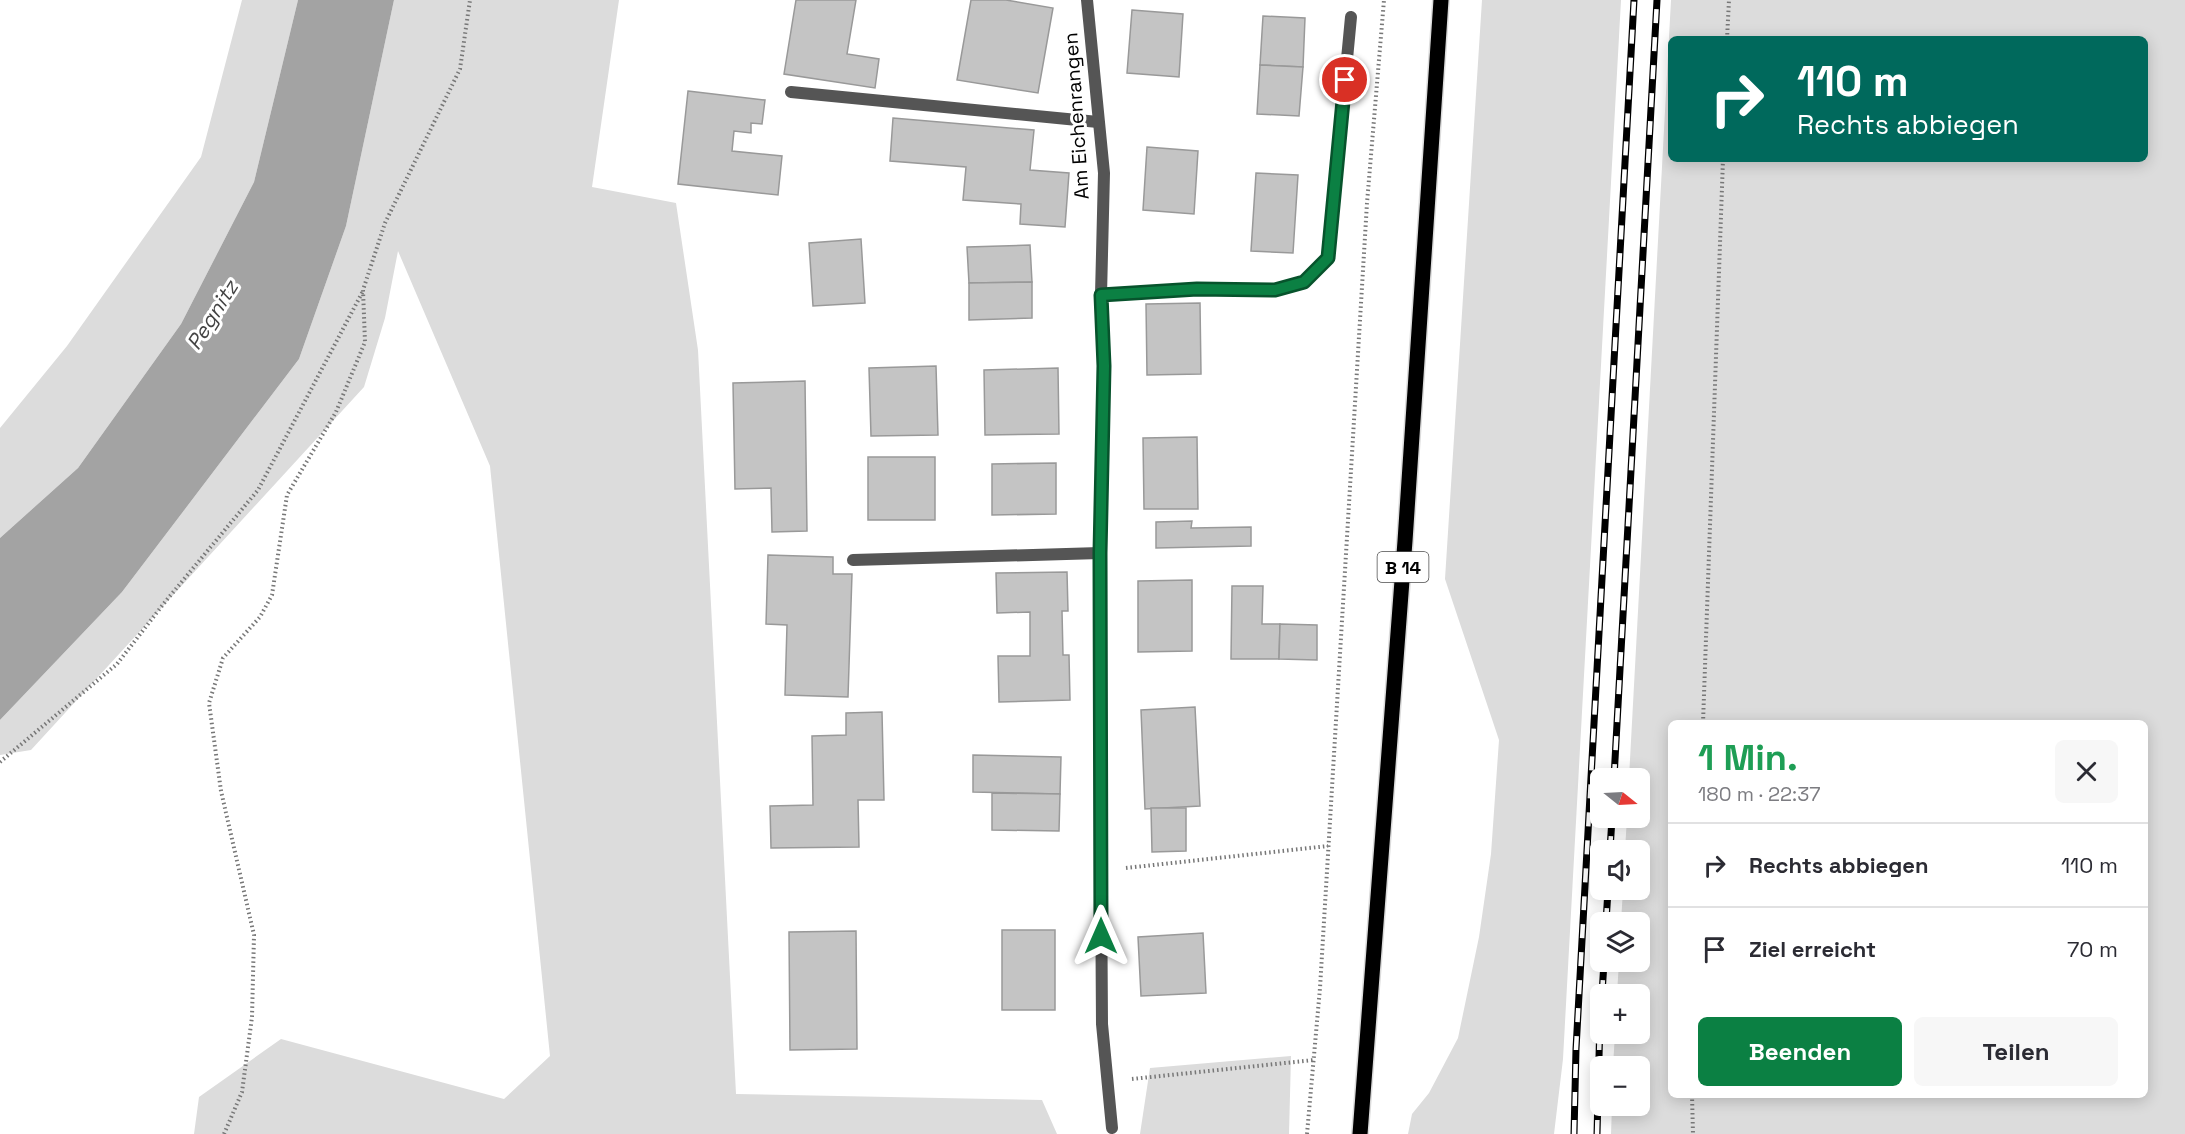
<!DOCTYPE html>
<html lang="de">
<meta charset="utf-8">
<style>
:root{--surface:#fff;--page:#f7f7f7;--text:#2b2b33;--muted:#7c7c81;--line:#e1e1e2;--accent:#0b8043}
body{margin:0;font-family:"Space Grotesk",sans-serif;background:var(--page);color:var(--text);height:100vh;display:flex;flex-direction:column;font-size:22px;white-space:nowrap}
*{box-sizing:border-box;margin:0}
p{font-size:20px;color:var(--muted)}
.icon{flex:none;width:33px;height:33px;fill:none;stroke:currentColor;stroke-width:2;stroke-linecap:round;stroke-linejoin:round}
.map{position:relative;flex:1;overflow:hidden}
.drawer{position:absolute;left:1668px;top:720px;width:480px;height:378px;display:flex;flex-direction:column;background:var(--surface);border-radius:9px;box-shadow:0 3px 15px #0003}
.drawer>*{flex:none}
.banner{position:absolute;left:1668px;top:36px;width:480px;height:126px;border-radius:9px;box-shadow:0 3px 15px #0003;background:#00695c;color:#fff;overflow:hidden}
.needle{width:39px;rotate:108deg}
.fabs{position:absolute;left:1590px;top:768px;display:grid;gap:12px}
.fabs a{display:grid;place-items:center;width:60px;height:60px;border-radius:9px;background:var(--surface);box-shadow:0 3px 15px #0003;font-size:30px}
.pin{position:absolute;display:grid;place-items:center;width:51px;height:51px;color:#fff;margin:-26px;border:3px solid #fff;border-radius:50%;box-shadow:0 2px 6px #0007}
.me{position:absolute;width:66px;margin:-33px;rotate:0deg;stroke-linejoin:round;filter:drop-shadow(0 0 4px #0008)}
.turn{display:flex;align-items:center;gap:21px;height:126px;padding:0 30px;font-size:27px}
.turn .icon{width:78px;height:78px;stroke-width:2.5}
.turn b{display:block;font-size:42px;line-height:51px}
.round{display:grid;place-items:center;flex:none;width:63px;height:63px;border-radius:9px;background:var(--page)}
.overview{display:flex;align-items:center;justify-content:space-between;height:102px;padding:0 30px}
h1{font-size:36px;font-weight:800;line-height:45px;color:#1e9e55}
.button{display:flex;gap:12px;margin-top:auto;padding:12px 30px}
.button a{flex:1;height:69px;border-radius:9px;background:var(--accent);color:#fff;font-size:24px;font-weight:800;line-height:69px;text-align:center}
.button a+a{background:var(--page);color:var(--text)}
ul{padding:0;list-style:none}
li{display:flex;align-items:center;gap:18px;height:84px;padding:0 30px;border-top:2px solid var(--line)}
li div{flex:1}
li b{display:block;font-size:22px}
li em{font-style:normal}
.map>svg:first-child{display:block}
</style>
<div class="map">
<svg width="2185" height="1134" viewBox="0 0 2185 1134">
<rect width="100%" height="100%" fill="#fff"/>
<g fill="#dcdcdc" fill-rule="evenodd">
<polygon points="242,0 298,0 254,182 181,324 78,468 0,538 0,428 67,346 201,157"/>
<polygon points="394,0 619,0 592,187 676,203 698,350 736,1094 1042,1100 1057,1134 194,1134 199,1097 281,1039 504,1099 550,1056 490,466 398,251 385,318 364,387 31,750 0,755 0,720 122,592 299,359 346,226"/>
<polygon points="1482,0 1621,0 1563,1059 1554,1134 1408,1134 1412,1114 1429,1093 1458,1038 1479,937 1491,854 1499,740 1445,579"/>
<path d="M 1671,0 L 2185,0 L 2185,1134 L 1611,1134 L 1612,1106 L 1640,1106 L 1640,1066 L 1613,1066 L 1615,1034 L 1640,1034 L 1640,994 L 1617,994 L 1619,962 L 1640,962 L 1640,922 L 1621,922 L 1623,890 L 1640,890 L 1640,850 L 1625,850 L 1627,818 L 1640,818 L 1640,778 L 1629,778 ZM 1671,39 L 2145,39 L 2145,159 L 1671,159 ZM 1671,723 L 2145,723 L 2145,1095 L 1671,1095 Z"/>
<polygon points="1291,1056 1289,1134 1140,1134 1150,1068"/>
</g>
<polygon fill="#a3a3a3" points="298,0 394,0 346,226 299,359 122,592 0,720 0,538 78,468 181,324 254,182"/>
<g fill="#c4c4c4" stroke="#999" stroke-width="1.5">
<polygon points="796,0 856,0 847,54 879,59 875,88 784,74"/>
<polygon points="971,0 1006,0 1053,8 1038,93 957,80"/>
<polygon points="1132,10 1183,14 1179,77 1127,73"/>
<polygon points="1263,16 1305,18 1303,67 1260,65"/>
<polygon points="1260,65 1303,67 1299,116 1257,114"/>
<polygon points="688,91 765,100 762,124 751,123 751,133 734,131 732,151 782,156 778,195 678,184"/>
<polygon points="893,118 1034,130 1030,170 1069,173 1065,227 1020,224 1021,204 963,200 966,167 890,161"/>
<polygon points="1147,147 1198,151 1194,214 1143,210"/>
<polygon points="1256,173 1298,175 1293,253 1251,251"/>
<polygon points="861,239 865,303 813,306 809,243"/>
<polygon points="1030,245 1032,282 969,283 967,247"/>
<polygon points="1032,282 1032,318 969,320 969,283"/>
<polygon points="1200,303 1201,374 1147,375 1146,304"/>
<polygon points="936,366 938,435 871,436 869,368"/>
<polygon points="1058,368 1059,434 985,435 984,370"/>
<polygon points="805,381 807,531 772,532 771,488 735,489 733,383"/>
<polygon points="1197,437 1198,509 1144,509 1143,438"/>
<rect x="868" y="457" width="67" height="63"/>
<polygon points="1056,463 1056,514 992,515 992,464"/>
<polygon points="1192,521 1191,528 1251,527 1251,546 1156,548 1156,522"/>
<polygon points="768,555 833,557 833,574 852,574 848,697 785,695 787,625 766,624"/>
<polygon points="1067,572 1068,611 1062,611 1063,655 1069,655 1070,700 999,702 998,656 1030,656 1030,612 997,613 996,573"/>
<polygon points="1192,580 1192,651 1138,652 1138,581"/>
<polygon points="1232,586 1263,586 1262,624 1280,624 1279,659 1231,659"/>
<polygon points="1280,624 1317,625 1317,660 1279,659"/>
<polygon points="1195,707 1200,806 1145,809 1141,710"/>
<polygon points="882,712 884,800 858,800 859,847 771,848 770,806 813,805 812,736 846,735 846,713"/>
<polygon points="973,755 1061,757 1060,794 973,792"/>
<polygon points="992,793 1060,794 1059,831 992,830"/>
<polygon points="1151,808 1186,808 1186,851 1152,852"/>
<rect x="1002" y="930" width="53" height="80"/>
<polygon points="856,931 857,1049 790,1050 789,932"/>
<polygon points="1203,933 1206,993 1141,996 1138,937"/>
</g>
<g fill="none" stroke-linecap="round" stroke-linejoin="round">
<g stroke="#dbdbdb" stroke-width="18">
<polyline id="primary" points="1360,1134 1405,541 1441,0"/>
</g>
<g stroke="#777" stroke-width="4" stroke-dasharray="1.5 3" stroke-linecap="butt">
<polyline points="1727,39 1729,0"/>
<polyline points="1703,723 1723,159"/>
<polyline points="0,762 117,664 165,602 258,490 363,291"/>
<polyline points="1126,868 1328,846"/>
<polyline points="1132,1079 1314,1060"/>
<polyline points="1692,1095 1693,1134"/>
<polyline points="224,1134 242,1092 252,1017 254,935 221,791 209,703 223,658 260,617 272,595 287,495 336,412 365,342 363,290 385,223 460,69 470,0"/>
<polyline points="1307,1134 1320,988 1367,203 1384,0"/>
</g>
<g stroke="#555" stroke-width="12">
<polyline points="791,92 1098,122"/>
<polyline points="1101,295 1197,289 1275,289 1304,282 1328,258 1351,17"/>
<polyline points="853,560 1100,553"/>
</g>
<polyline stroke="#555" stroke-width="12" points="1087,0 1104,173 1101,295 1104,366 1100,553 1101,870 1102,1024 1112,1128"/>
<use href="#primary" stroke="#000" stroke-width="15"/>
<g stroke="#000" stroke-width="7">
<g id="rail">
<polyline points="1614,778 1657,0"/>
<polyline points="1610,850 1612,818"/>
<polyline points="1606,922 1608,890"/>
<polyline points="1602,994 1604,962"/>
<polyline points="1574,1134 1576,1049 1634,0"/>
<polyline points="1597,1134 1600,1019"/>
</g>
</g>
<use href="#rail" stroke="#fff" stroke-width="4.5" stroke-dasharray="14" stroke-linecap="butt"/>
</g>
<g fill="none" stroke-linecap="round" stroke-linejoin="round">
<g stroke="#07532c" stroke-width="15">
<polyline id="route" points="1101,936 1100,553 1104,366 1101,295 1197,289 1275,290 1304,282 1328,258 1345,80"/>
</g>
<use href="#route" stroke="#0b8043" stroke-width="10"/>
</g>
<g text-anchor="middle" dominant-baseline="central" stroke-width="6" stroke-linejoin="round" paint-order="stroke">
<rect fill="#fff" stroke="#4c4c4c" stroke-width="1.5" x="1377.5" y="552" width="51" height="30" rx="4.5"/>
<g font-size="18" font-weight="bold" fill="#000">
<text x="1403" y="567">B 14</text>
</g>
<g font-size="20" fill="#000" stroke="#fff">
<text transform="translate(1076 116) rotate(-94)">Am Eichenrangen</text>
</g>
<g font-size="21" font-style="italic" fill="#444" stroke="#fff">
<text transform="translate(212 315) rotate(-58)">Pegnitz</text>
</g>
</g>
</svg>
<div class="fabs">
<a><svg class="needle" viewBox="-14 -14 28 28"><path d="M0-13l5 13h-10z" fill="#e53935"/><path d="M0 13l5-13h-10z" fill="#7c7c81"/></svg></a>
<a><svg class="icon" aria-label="sound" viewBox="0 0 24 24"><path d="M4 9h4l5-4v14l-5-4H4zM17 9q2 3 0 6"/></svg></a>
<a><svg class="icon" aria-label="layers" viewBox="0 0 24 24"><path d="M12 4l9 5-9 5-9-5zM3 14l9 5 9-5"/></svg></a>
<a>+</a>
<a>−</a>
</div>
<div class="pin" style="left:1345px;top:80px;background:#d93025"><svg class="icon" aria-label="arrive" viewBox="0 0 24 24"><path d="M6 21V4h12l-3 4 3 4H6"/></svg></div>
<svg class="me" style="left:1101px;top:936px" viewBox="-20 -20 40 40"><path d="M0-17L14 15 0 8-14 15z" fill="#0b8043" stroke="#fff" stroke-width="4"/></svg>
<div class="banner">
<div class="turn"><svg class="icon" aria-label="right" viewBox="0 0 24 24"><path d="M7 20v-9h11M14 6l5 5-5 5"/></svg><div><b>110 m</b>Rechts abbiegen</div></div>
</div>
<section class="drawer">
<div class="overview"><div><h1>1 Min.</h1><p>180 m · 22:37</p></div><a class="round"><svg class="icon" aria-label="close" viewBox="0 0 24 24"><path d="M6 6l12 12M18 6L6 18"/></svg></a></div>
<ul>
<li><svg class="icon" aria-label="right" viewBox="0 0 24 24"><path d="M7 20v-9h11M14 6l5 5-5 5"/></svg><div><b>Rechts abbiegen</b></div><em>110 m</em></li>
<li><svg class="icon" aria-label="arrive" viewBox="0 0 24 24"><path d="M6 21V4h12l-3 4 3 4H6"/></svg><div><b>Ziel erreicht</b></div><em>70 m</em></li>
</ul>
<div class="button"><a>Beenden</a><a>Teilen</a></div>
</section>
</div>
